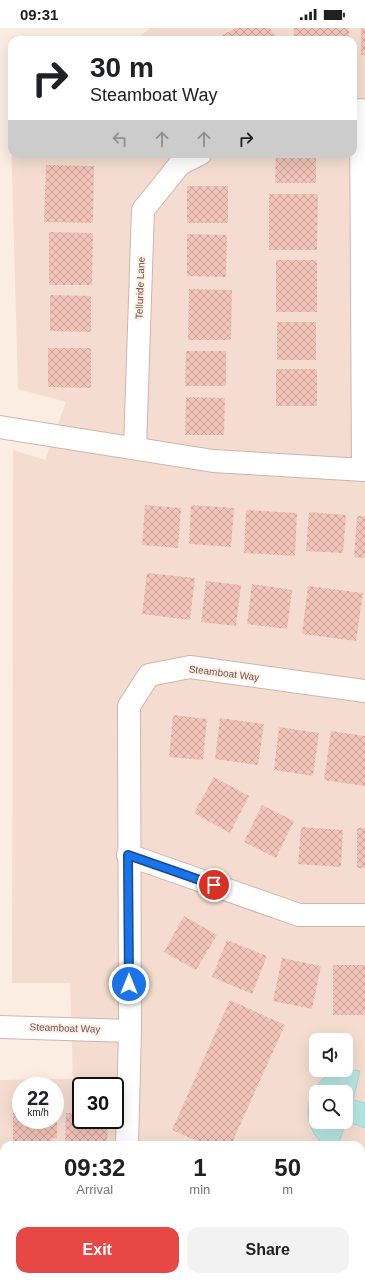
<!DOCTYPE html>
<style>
:root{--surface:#fff;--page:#f2f2f2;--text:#202124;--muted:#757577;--accent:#e84845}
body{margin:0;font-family:Arial,sans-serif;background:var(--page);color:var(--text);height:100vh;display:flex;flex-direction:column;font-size:15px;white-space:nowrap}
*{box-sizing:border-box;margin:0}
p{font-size:13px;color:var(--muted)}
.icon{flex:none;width:22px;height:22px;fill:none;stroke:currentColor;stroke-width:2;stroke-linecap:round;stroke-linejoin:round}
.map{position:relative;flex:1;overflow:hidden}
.details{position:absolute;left:0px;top:1113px;width:365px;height:140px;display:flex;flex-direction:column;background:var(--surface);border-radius:12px 12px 0 0;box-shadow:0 4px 16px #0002}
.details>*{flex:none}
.banner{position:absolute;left:8px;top:8px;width:349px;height:122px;border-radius:12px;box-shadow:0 4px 16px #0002;background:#fff;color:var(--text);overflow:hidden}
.tools{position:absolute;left:309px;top:1005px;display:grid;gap:8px}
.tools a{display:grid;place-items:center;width:44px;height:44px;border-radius:8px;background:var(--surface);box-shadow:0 4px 16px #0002;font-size:20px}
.speed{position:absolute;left:12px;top:1049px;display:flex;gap:8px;font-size:20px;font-weight:700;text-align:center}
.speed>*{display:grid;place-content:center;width:52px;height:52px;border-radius:50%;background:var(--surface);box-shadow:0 4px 16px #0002;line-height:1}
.speed small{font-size:10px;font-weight:400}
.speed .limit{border:2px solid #111;border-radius:6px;background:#fff;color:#111}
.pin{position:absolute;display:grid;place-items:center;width:34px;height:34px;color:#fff;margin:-17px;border:2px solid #fff;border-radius:50%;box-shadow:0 1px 4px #0007}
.me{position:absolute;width:44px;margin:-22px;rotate:0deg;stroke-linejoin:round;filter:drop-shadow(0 0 3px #0008)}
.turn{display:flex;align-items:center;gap:14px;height:84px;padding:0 16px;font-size:18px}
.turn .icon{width:52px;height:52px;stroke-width:2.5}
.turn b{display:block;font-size:28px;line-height:34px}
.lanes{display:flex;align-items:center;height:38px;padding:0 16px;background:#0003;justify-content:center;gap:20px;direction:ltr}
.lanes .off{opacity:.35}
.eta{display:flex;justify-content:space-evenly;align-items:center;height:68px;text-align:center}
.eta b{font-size:24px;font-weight:800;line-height:28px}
.primary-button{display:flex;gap:8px;margin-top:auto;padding:8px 16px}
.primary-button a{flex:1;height:46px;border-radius:12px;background:var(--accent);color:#fff;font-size:16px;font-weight:800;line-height:46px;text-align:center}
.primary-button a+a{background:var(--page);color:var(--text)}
.status{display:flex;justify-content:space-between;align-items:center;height:28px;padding:0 20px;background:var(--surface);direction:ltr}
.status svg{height:11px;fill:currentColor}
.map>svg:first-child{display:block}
</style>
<div class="status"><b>09:31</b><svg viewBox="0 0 49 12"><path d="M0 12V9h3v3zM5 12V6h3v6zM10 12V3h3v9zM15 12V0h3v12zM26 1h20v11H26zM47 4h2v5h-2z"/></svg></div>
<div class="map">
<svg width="365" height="1253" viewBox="0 0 365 1253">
<defs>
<pattern id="building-cross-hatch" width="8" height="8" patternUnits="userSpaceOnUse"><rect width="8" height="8" fill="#f2c4b9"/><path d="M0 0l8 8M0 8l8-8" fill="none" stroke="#c9a298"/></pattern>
</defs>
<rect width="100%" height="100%" fill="#fcede2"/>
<path fill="#f4ddd0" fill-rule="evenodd" d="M 150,0 L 365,0 L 365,1253 L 0,1253 L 0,1052 L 73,1051 L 70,955 L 12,955 L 13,422 L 45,432 L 66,374 L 18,361 L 11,110 L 12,126 L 353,126 L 353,12 L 135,12 ZM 316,1012 L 346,1012 L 346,1042 L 316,1042 ZM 21,1058 L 55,1058 L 55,1092 L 21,1092 ZM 81,1058 L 115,1058 L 115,1092 L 81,1092 ZM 316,1064 L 346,1064 L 346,1094 L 316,1094 ZM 4,1117 L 361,1117 L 361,1249 L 4,1249 Z"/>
<path fill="#b6e6e3" stroke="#9dd8d5" d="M 347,1041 L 360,1043 L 353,1072 L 365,1075 L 365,1100 L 346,1093 L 346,1064 L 316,1064 L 316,1094 L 346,1094 L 338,1117 L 324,1117 C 301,1098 303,1062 330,1046 C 335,1043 343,1043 347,1041 Z"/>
<g fill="url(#building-cross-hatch)">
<polygon points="236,0 270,0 277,12 221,12 219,9"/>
<rect x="294" y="0" width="55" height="12"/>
<rect x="361" y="0" width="4" height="27"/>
<polygon points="276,126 316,126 316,155 275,155"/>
<polygon points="46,137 94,138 93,195 44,194"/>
<rect x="187" y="158" width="41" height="37"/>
<polygon points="269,166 318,166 317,222 269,222"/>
<polygon points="49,204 93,205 92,257 49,257"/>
<polygon points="187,206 227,207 226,249 187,248"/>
<rect x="276" y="232" width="41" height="52"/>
<polygon points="189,261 232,262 231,312 188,312"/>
<polygon points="50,267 91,268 91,304 50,303"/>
<rect x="277" y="294" width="39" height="38"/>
<polygon points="48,320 91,320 91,360 48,359"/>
<polygon points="186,323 226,323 226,358 185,358"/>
<rect x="276" y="341" width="41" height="37"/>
<polygon points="186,369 225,370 224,407 185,407"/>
<polygon points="145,477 181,480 178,520 142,517"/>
<polygon points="191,477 234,480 231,519 189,516"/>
<polygon points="246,482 297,485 295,528 244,525"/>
<polygon points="309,484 346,487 343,525 306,523"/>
<polygon points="357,488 365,488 365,530 354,529"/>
<polygon points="147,545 195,550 190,592 142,586"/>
<polygon points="206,553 241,557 236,598 201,594"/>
<polygon points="252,556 292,562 287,601 247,596"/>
<polygon points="308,558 363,565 356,613 302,606"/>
<polygon points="173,687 207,691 203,732 169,729"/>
<polygon points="220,690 264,696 258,737 215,731"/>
<polygon points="279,699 319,705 313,748 274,742"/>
<polygon points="331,703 365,708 365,758 324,752"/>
<polygon points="214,749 249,768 230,805 194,785"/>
<polygon points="262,777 294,793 276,830 244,814"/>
<polygon points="301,799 343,802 341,839 298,836"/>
<rect x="357" y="800" width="8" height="40"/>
<polygon points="184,888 217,907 196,942 164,924"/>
<polygon points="227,912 267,928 252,966 212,949"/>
<polygon points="282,930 321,938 312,981 273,973"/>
<rect x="333" y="937" width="32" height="50"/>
<polygon points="230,972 285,997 231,1117 206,1117 172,1102"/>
<polygon points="13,1085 21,1085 21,1092 55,1092 55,1085 57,1085 57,1110 51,1110 51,1117 13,1117"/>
<polygon points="66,1085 81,1085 81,1092 108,1092 107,1117 65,1117"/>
<rect x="361" y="1167" width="4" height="43"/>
<polygon points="0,1222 4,1222 4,1249 16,1249 16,1253 0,1253"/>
<rect x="27" y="1249" width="36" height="4"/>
<rect x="75" y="1249" width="44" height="4"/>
</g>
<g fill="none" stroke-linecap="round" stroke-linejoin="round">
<g stroke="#d0b4ac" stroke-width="24">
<g id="minor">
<polyline points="361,82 363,442"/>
<polyline points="0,399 213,433 365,442"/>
<polyline points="135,419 143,182 180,136 200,126"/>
<polyline points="128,827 299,887 365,887"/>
<polyline points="0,999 130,1003"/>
<polyline points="127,1117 130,1003 129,678 149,647 190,639 365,663"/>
<polyline points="0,1170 4,1170"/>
<polyline points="175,1249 182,1253"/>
</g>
</g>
<use href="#minor" stroke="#fff" stroke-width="22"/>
</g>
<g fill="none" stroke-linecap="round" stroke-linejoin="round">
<g stroke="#114b97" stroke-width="10">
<polyline id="route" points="129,956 128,827 214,857"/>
</g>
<use href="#route" stroke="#1a73e8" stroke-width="7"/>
</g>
<g text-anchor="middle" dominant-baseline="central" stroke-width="4" stroke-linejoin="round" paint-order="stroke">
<g font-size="10" fill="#744f48" stroke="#fff1e8">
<text transform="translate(140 260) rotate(-88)">Telluride Lane</text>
<text transform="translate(224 645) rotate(7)">Steamboat Way</text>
<text transform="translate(65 1000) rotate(2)">Steamboat Way</text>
</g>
</g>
</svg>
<div class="tools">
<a><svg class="icon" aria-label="sound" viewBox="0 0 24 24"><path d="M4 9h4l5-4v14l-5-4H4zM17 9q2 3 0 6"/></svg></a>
<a><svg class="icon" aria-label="search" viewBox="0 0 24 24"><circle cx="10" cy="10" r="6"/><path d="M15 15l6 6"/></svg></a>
</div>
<div class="speed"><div>22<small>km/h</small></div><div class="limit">30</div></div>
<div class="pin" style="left:214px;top:857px;background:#d93025"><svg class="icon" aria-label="arrive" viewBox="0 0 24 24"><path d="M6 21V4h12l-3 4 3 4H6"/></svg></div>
<svg class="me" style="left:129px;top:956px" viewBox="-20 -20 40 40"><circle r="17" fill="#1a73e8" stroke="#fff" stroke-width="3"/><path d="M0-11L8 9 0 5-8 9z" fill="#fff"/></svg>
<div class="banner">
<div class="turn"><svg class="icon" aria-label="right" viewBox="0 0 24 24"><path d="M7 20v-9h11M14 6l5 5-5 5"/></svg><div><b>30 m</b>Steamboat Way</div></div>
<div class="lanes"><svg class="icon off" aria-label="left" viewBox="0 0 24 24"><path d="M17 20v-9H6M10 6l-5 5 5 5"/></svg><svg class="icon off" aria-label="ahead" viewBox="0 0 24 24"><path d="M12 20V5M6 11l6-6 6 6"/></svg><svg class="icon off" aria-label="ahead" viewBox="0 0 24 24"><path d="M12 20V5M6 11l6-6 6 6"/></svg><svg class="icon" aria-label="right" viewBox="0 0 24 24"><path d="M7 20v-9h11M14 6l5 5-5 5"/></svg></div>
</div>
<section class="details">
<div class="eta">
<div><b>09:32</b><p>Arrival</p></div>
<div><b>1</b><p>min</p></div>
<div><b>50</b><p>m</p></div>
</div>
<div class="primary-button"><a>Exit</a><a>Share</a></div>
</section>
</div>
